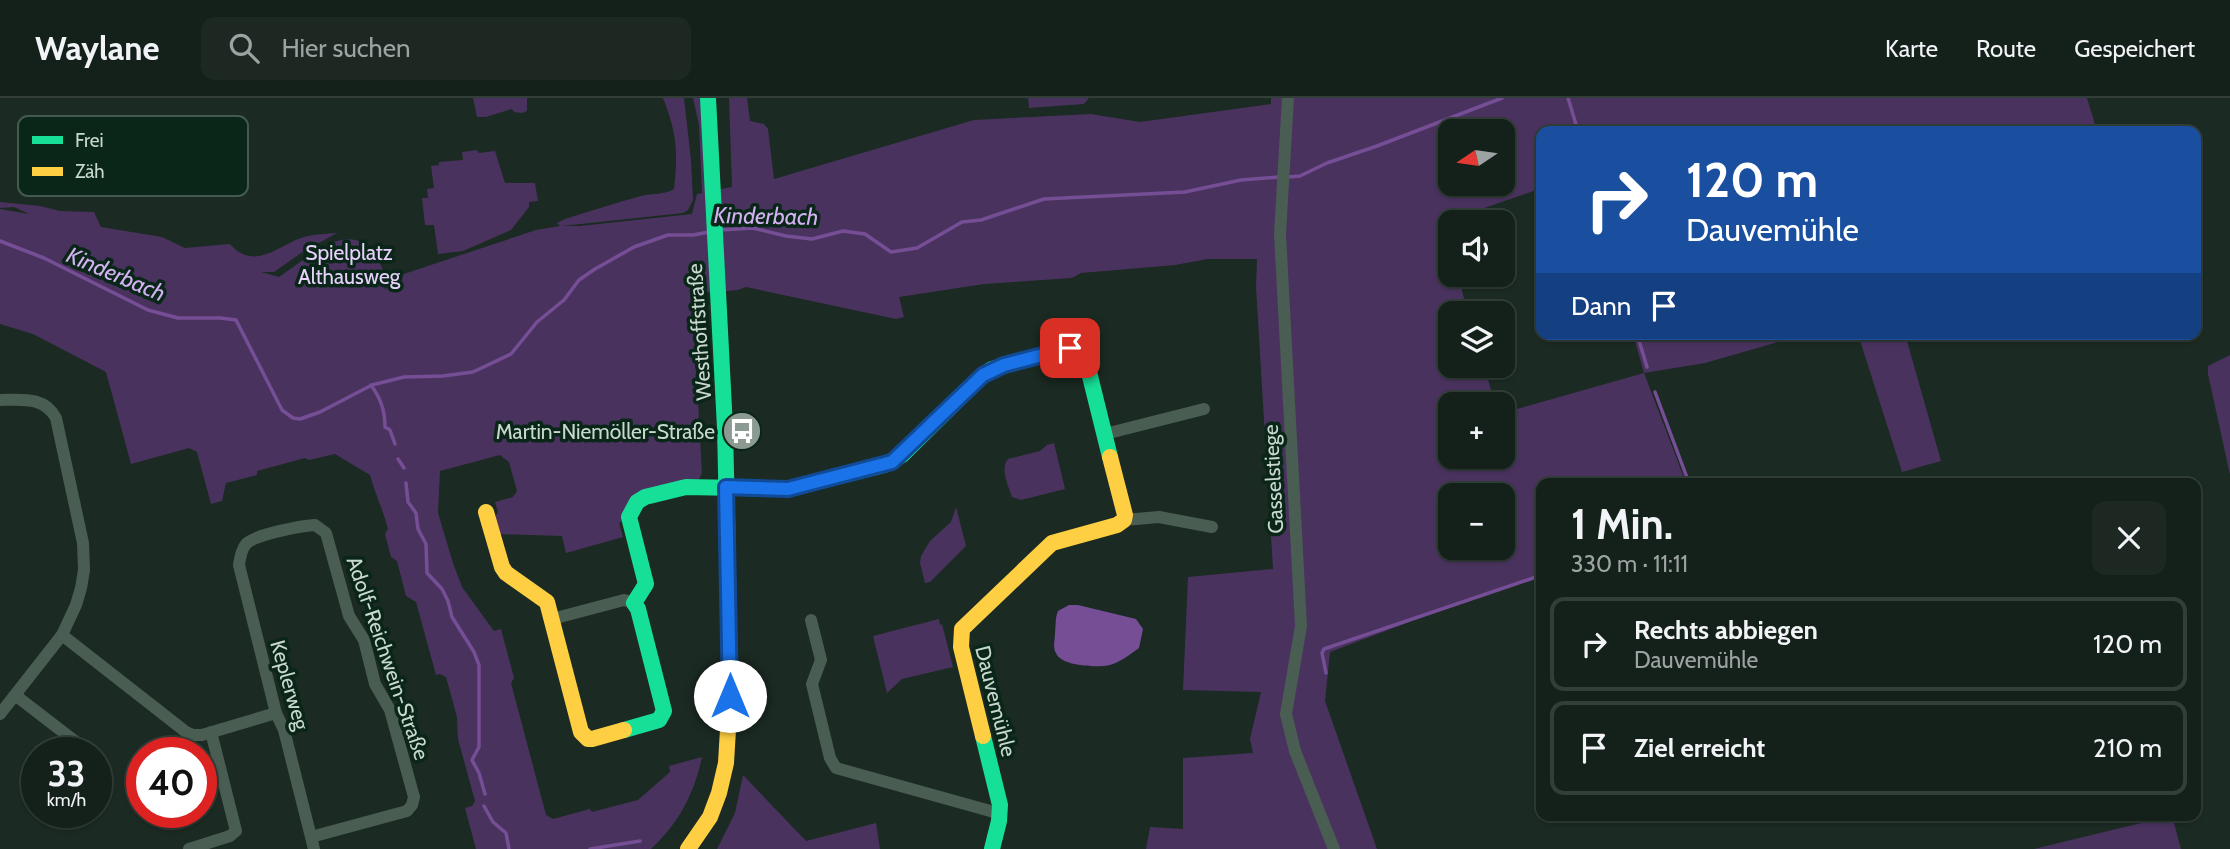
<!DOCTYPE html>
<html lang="de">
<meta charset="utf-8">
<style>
:root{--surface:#14201a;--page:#1d2823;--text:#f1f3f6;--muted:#9da3a2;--line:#333e39}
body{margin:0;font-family:Cabin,sans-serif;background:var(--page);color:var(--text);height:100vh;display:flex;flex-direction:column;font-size:26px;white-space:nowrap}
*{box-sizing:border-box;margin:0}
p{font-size:23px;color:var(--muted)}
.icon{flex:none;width:38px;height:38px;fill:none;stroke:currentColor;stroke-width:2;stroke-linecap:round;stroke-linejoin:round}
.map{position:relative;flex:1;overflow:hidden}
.panel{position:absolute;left:1536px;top:380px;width:665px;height:343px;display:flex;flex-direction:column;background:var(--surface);border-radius:14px;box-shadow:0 2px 5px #0004,0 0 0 2px var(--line)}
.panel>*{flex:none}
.top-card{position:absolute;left:1536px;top:28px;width:665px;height:214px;border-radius:14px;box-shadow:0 2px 5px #0004,0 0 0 2px var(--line);background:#1a4fa0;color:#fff;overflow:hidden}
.needle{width:46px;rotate:257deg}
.buttons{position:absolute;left:1438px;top:21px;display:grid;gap:14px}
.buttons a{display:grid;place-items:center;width:77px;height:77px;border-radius:14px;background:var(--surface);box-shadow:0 2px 5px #0004,0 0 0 2px var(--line);font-size:35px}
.speed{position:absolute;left:21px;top:639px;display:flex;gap:14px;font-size:35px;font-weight:700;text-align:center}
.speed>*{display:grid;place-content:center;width:91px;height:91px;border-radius:50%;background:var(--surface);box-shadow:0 2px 5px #0004,0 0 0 2px var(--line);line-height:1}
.speed small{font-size:18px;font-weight:400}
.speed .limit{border:10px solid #d22;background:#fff;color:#111}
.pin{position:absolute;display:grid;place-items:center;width:60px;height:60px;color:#fff;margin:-30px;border-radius:14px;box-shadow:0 4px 10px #0006}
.me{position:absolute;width:77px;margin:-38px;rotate:0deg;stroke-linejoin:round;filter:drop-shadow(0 0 5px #0008)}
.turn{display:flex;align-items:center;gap:24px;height:147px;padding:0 35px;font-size:32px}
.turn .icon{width:91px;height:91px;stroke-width:2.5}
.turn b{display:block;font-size:49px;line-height:60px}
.then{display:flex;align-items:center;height:66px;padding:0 35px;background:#0003;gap:14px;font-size:26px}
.round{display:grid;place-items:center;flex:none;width:74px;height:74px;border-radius:14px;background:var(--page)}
.head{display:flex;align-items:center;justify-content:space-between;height:119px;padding:0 35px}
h1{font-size:42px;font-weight:700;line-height:52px}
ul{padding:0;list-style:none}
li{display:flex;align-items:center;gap:21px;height:94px;margin:0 14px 10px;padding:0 21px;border:4px solid var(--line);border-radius:14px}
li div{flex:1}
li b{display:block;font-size:26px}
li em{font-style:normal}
header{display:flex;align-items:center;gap:42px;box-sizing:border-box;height:98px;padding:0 35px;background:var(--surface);border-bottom:2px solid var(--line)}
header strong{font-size:33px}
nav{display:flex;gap:38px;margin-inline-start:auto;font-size:24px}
.search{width:490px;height:63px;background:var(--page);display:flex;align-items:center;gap:18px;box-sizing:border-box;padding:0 24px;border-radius:14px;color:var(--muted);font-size:26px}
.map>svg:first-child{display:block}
</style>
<header>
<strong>Waylane</strong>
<div class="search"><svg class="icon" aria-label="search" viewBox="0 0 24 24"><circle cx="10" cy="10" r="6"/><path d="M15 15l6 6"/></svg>Hier suchen</div>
<nav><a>Karte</a><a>Route</a><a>Gespeichert</a></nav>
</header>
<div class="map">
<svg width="2230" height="751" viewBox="0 0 2230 751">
<rect width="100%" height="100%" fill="#1b2a22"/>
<g fill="#49335e" fill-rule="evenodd">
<polygon points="473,0 527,0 527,13 522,15 514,14 512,11 486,19 477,19"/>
<path d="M 663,0 L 684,0 L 691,62 L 693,102 L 688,112 L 683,115 L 562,128 L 580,128 L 692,116 L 697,96 L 702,95 L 699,27 L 693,0 L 701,0 L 706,94 L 732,89 L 729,0 L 747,0 L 750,23 L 764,26 L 768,31 L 774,81 L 974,22 L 1091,16 L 1140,24 L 1271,6 L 1271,0 L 2087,0 L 2097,33 L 1542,33 L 1542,90 L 1450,122 L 1451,177 L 1462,177 L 1462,193 L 1468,215 L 1451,215 L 1451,268 L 1484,268 L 1495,306 L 1451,306 L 1451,359 L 1503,359 L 1503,315 L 1644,275 L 1633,236 L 1806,236 L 1705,265 L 1644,275 L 1686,385 L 1542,385 L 1542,479 L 1465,503 L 1330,554 L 1325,603 L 1377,751 L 1146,751 L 1150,729 L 1183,731 L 1183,660 L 1253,655 L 1250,641 L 1261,594 L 1183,592 L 1188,479 L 1273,471 L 1256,189 L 1257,161 L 1208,161 L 1175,167 L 1081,175 L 1072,180 L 984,186 L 899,199 L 904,219 L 896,221 L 746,189 L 738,192 L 692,196 L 702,375 L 699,381 L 684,383 L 619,425 L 623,439 L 566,455 L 562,438 L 496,436 L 493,423 L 498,414 L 495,404 L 513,399 L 517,393 L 509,364 L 500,357 L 440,373 L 438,415 L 453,465 L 462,489 L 494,533 L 501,531 L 514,580 L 511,585 L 546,717 L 553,721 L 590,711 L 592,714 L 638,702 L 670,674 L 669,668 L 702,659 C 694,696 679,725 651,751 L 476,751 L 465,710 L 472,708 L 475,703 L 458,641 L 457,619 L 446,579 L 440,576 L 436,577 L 416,504 L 406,498 L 397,463 L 391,459 L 385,436 L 388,431 C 383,411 375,396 370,377 L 335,356 L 309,362 L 305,360 L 257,373 L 257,377 L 226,385 L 222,403 L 211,406 L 197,354 L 189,350 L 131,366 L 106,274 L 33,236 L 0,226 L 0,111 L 29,116 L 14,109 L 0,110 L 0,104 L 40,108 L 60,113 L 94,114 L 101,129 L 162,139 L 185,150 L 230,146 C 256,176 282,143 308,138 C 317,136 327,136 337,135 L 304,153 L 274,174 L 261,174 L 279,179 C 313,156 358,112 382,170 C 384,176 384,185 385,192 L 392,180 L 536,132 L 560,128 L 557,125 L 565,121 C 590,113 615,105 641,98 C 653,95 664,97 674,91 C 678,53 677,36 663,0 ZM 1451,33 L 1503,33 L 1503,86 L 1451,86 ZM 1451,397 L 1503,397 L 1503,450 L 1451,450 Z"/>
<polygon points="1028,0 1089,0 1084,6 1029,10"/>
<polygon points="477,52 479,55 495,53 505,85 535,85 538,103 529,104 529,109 511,132 463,153 438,156 434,127 425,127 422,100 428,100 427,91 434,90 431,68 439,67 439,64 463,62 462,54"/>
<polygon points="1858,236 1905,236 1941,363 1902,374"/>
<polygon points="2230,257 2230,377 2208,276 2208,268"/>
<path d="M 1054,345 L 1065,391 L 1021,402 L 1012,399 C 1008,387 1000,371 1008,361 L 1040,353 L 1047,347 Z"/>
<polygon points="956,409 966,448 930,484 925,485 920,465 921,458 930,443 951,424"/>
<polygon points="939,521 940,527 942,526 953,569 902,581 887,595 873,538"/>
<polygon points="743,677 806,743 876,725 880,751 717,751 735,715"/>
<polygon points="2170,718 2172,718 2181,751 2034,751"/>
</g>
<path fill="#754e96" d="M 1069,507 L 1078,507 L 1136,521 L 1143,531 L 1139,550 C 1131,556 1120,564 1110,567 C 1098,570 1064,568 1057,557 C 1052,550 1055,543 1055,535 C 1056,527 1055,520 1058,513 Z"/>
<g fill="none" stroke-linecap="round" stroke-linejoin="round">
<g stroke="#754e96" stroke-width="3.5">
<polyline points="1568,0 1578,33"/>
<polyline points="1287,79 1300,78 1327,65 1377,48 1502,0"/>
<polyline points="720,132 753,130 786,138 812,141 843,133 865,136 891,154 917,150 962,124 981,122 1044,101 1185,94 1241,82 1279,79"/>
<polyline points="0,143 44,160 148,212 178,220 220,220 236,222 282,312 293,320 300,321 320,314 372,287 404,279 443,278 473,274 511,256 537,224 564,202 579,182 595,171 634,149 668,137 693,137 709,134"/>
<polyline points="1637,236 1647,269"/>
<path d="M 371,287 C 381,301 385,313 385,329 L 390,332 L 395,346"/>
<polyline points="1655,294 1689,385"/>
<polyline points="398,361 404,370"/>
<polyline points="406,385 408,404 416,415 418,431 426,446 427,475 442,491 448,503 452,519 474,554 479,567 479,649 472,662 479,675 485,696"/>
<polyline points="1326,575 1322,555 1324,551 1542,477"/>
<polyline points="484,708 493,724 506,735 509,751"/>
<polyline points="590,751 640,743"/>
</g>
<g stroke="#495d52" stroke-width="12">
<polyline points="1288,0 1280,136 1301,528 1286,616 1295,653 1334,751"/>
<path d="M 0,302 C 22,302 44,298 56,320 L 83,445 L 84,472 L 81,490 L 76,507 L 62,537 L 0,616"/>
<polyline points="1105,336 1204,311"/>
<polyline points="1124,422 1159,419 1212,429"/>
<polyline points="552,521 624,502 634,505"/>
<polyline points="811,522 821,562 812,586 830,660 836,670 1001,716"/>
<polyline points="62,537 186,634 193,637 202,637 276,615"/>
<polyline points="15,597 89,654"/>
<polyline points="96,660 100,663"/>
<path d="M 311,739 L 407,713 L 412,707 L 414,699 L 390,612 L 375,586 L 364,542 L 349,518 L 326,435 L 315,427 C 301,428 256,436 246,446 C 241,452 240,460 239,467 L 276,615 L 284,632 L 314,751"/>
<polyline points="189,751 230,738 236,733 211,634"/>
</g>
<g stroke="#16e098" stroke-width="16">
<polyline points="708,0 725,330 727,418"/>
<polyline points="624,632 659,622 664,613 638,511 634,505 646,486 629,419 637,404 645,399 686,389 788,391 884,367 902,357 983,277 992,271 1070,250 1083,250 1110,359"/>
<polyline points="983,638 1000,707 999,723 992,751"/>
</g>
<g stroke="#ffcf43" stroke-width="16">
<polyline points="486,414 502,469 506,475 547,504 581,634 588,641 592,641 624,632"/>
<polyline points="983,638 961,549 962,531 1052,445 1117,427 1124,422 1125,417 1110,359"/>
<polyline points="688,751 710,719 719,695 726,665 730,598 727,418"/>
</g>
</g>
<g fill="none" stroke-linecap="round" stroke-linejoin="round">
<g stroke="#114b97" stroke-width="18">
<polyline id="route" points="730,598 726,389 788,391 892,364 983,277 1004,267 1070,250"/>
</g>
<use href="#route" stroke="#1a73e8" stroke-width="12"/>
</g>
<defs>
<g id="bus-disc" transform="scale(2.0125)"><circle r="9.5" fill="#8c9b92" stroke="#0a2618"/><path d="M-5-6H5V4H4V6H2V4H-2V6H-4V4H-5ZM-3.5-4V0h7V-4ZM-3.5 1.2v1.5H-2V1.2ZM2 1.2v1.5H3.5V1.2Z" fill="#fff"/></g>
</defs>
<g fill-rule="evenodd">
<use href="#bus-disc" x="742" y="333"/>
</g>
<g text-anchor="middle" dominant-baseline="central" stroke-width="7" stroke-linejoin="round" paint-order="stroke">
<g font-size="21" fill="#e8d2fd" stroke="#0a2618">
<text x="349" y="154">Spielplatz<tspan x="349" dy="24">Althausweg</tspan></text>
</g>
<g font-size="21" fill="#c9d8ce" stroke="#0a2618">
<text transform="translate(699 234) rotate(-94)">Westhoffstraße</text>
<text transform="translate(1273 381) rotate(-93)">Gasselstiege</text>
<text transform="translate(388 560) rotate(71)">Adolf-Reichwein-Straße</text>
<text transform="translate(290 587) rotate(74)">Keplerweg</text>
<text transform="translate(996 603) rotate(76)">Dauvemühle</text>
</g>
<g font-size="21" fill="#c9d8ce" stroke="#0a2618" text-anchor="end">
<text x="715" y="333">Martin-Niemöller-Straße</text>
</g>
<g font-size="23" font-style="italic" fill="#d3b2f2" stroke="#0a2618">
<text transform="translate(766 118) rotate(1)">Kinderbach</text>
<text transform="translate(116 176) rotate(23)">Kinderbach</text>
</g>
</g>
<rect x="18" y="18" width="230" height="80" rx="10" fill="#0a2618" stroke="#435b4f" stroke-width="2"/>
<rect x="32" y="38" width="31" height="8" fill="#16e098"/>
<rect x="32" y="69" width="31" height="9" fill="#ffcf43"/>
<g font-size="19" fill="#c9d8ce">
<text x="75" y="49">Frei</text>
<text x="75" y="80">Zäh</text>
</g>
</svg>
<div class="buttons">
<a><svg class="needle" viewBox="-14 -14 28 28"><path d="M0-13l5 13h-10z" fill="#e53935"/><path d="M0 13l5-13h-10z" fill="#9da3a2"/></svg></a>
<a><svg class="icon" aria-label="sound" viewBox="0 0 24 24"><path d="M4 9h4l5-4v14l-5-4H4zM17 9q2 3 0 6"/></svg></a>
<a><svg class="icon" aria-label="layers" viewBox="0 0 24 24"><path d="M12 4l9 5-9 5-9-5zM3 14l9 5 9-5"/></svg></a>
<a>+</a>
<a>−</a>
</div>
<div class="speed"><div>33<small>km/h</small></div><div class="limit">40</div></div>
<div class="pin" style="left:1070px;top:250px;background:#d93025"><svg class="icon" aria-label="arrive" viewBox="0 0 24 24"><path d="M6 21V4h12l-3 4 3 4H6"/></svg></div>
<svg class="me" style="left:730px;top:598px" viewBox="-20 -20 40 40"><circle r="19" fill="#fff"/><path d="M0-13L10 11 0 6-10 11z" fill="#1a73e8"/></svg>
<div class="top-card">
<div class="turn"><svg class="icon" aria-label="right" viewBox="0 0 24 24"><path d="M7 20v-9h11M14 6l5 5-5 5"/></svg><div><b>120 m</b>Dauvemühle</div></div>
<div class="then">Dann<svg class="icon" aria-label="arrive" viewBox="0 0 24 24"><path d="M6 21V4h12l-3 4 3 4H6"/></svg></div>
</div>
<section class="panel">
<div class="head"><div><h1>1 Min.</h1><p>330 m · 11:11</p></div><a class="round"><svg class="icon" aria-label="close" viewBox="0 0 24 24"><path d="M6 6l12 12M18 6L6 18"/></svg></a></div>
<ul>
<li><svg class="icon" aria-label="right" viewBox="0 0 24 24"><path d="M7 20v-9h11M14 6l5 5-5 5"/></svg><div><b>Rechts abbiegen</b><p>Dauvemühle</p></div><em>120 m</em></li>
<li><svg class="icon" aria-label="arrive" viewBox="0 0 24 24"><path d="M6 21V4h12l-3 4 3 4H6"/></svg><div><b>Ziel erreicht</b></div><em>210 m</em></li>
</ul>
</section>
</div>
